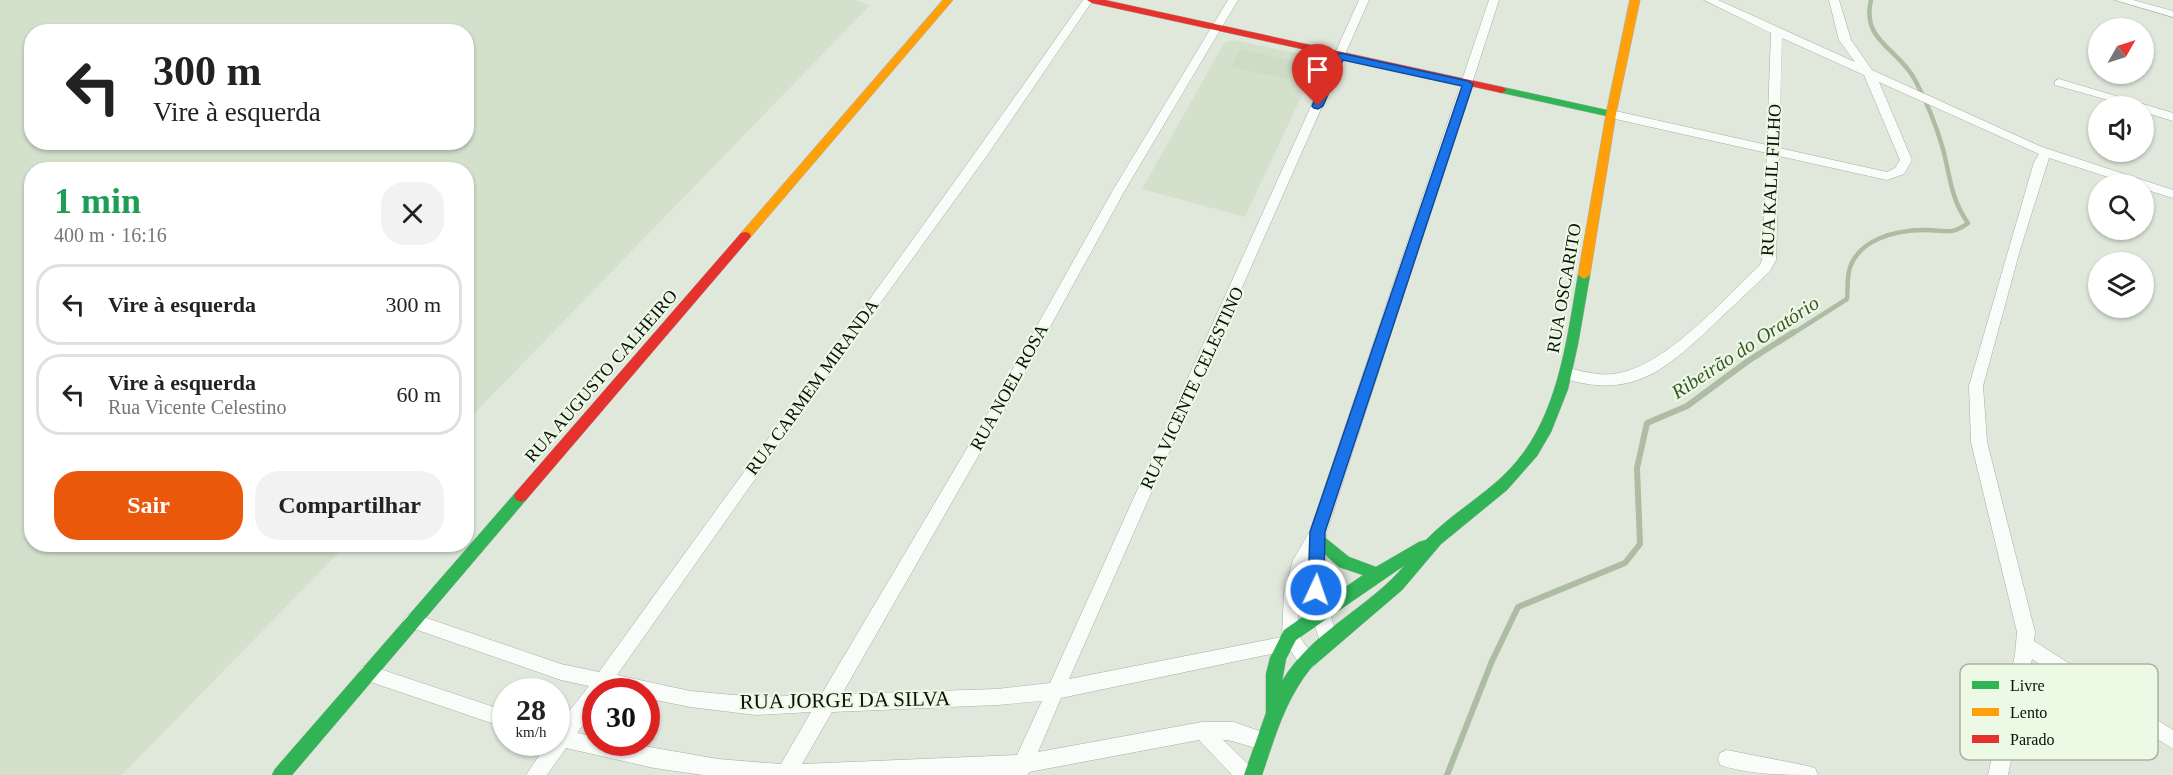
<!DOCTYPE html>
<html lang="pt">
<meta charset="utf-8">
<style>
:root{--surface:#fff;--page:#f2f2f2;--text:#222;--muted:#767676;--line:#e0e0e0;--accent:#ea580c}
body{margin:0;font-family:"Times New Roman",serif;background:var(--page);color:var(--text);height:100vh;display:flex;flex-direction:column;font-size:22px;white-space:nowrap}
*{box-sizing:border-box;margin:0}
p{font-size:20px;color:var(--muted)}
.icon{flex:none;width:33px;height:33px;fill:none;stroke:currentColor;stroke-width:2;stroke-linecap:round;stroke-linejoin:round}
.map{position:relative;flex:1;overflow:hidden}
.drawer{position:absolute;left:24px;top:162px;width:450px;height:390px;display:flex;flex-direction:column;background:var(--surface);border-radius:24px;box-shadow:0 2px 4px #0004}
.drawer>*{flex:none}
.banner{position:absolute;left:24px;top:24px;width:450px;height:126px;border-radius:24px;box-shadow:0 2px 4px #0004;background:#fff;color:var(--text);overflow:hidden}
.needle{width:39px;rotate:51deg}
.tools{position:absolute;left:2088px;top:18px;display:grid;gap:12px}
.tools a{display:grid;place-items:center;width:66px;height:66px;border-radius:50%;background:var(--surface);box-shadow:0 2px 4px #0004;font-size:30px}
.speed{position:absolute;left:492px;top:678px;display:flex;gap:12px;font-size:30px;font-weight:700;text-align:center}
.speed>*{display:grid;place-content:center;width:78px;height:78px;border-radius:50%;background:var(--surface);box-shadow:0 2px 4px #0004;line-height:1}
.speed small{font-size:15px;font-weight:400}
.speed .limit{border:9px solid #d22;background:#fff;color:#111}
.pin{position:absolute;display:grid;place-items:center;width:51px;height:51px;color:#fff;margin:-62px -26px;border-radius:50% 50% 50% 0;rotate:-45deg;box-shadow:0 0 6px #0007}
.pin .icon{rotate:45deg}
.me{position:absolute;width:66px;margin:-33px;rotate:3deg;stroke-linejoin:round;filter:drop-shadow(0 0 4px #0008)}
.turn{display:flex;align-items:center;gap:21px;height:126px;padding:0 30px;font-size:27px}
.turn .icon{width:78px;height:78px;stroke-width:2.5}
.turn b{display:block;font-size:42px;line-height:51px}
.round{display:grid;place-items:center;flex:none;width:63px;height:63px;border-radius:24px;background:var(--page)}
.head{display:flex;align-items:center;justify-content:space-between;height:102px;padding:0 30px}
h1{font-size:36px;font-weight:700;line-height:45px;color:#1e9e55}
.action{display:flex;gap:12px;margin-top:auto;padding:12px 30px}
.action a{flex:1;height:69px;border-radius:24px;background:var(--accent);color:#fff;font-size:24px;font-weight:700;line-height:69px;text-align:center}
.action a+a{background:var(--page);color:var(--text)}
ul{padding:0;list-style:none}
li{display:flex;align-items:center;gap:18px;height:81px;margin:0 12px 9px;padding:0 18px;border:3px solid var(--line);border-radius:24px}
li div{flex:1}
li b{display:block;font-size:22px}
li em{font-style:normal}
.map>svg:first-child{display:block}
</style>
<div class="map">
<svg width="2173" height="775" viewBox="0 0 2173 775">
<rect width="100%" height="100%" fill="#e0e8dc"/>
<g fill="#d3e0cc" fill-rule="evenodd">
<path d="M 0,0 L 855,0 L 870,5 L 467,421 L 466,170 L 32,170 L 32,544 L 346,545 L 122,775 L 0,775 ZM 32,32 L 466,32 L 466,142 L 32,142 Z"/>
<polygon points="1234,40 1310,56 1316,65 1245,217 1142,189 1224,43"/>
</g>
<polygon fill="#cedcc7" points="1240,49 1295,61 1287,79 1231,67"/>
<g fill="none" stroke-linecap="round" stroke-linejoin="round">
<path stroke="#acbda3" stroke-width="4.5" d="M 1792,334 L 1847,299 C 1848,290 1847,280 1849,271 C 1857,239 1896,230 1925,230 C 1945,230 1951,236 1968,223 C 1951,200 1950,176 1943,149 C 1936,125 1927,102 1915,80 C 1898,48 1861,41 1871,0"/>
<polyline stroke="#acbda3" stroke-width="6" points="1447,775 1492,661 1518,607 1625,563 1640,544 1637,468 1647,423 1687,406 1748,361 1794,332"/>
<g stroke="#a7ada4" stroke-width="1">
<g id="street">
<path d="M 1083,0 L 1093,0 L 986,157 L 839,360 L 617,675 L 690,691 L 756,697 L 821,695 L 994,403 L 1113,190 L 1228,0 L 1238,0 L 1125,190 L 1004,411 L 842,694 L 997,689 L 1050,683 L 1359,0 L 1369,0 L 1069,679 L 1282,637 L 1284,593 L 1293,560 L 1310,531 L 1489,0 L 1499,0 L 1326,534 L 1327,602 L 1338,641 L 1335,647 L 1329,649 L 1323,647 C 1310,620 1308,592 1309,563 C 1305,577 1295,620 1299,633 C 1301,643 1313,652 1317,661 L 1314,667 L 1308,669 L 1302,667 L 1290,650 L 1061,698 L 1038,752 L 1202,722 L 1234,722 L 1271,735 L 1273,741 L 1271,747 C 1257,753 1239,740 1223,740 L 1252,768 L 1255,775 L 1232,775 L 1199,740 L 1029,772 L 1028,775 L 703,775 L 654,768 L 566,748 L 547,775 L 526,775 L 548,742 L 556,742 L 556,728 L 589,686 L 561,680 L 406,626 L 403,621 L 406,616 L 412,613 L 561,664 L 599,672 C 760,448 925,227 1083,0 ZM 607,690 L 646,692 L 646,698 L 690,707 L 756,715 L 811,712 L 781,764 L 718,759 L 621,742 L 596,742 L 596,737 L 577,733 L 596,707 L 596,692 ZM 1042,701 L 1017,755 L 802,764 L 832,712 L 997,705 Z"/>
<path d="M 1704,0 L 1718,0 L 1855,62 L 1839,40 L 1829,0 L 1839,0 L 1851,40 L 1872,70 L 2042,147 L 2173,190 L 2173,198 L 2144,189 L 2144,184 L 2130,184 L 2049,158 L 2020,250 L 1983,386 L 1987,442 L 2035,632 L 2034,641 L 2173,730 L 2173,749 L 2032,659 L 2008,775 L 1988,775 L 2015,655 L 2017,632 L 1971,442 L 1969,386 L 2034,162 L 2039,154 L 1879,82 L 1912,160 L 1904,174 L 1887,180 L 1779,156 L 1776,260 L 1770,271 C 1750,290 1729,310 1709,329 C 1662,373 1630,399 1562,378 L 1560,374 L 1562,370 L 1567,368 C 1582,371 1598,376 1613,374 C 1663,369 1723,300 1760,265 L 1762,260 L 1767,153 L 1611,118 L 1605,114 L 1611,110 L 1767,145 L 1771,33 ZM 1782,38 L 1864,75 L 1900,160 L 1895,168 L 1887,172 L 1779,148 Z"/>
<polygon points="2115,0 2133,0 2173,11 2173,17"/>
<polygon points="2059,79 2173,113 2173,121 2144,112 2144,106 2129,106 2055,85 2055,81"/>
<polygon points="368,665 506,711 506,728 362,679 359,673 362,667"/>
<path d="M 1727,750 L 1808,766 L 1815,768 L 1818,775 C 1785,775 1751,775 1720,765 L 1718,759 L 1720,753 Z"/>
</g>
</g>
<g stroke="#a7ada4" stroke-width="1">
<g id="fast">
<polygon points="1502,87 1611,111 1616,114 1611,117 1498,92 1497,90"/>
<path d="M 1584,271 L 1590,275 L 1578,344 L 1568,389 L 1551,432 L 1537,456 L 1507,490 L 1441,544 L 1402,590 L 1311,668 C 1285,700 1275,737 1262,775 L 1244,775 L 1266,713 L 1266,674 L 1270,658 L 1284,630 L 1363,575 L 1339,567 L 1313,544 L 1311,540 L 1313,536 L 1318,534 L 1323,536 L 1349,557 L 1376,567 L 1419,542 L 1426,540 C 1450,515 1482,497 1507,472 C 1558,421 1566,343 1578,275 ZM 1405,565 C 1369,608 1312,631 1282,681 L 1286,659 L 1296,640 Z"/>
<polygon points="521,490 526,492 528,496 526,500 292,775 272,775 275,769 516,492"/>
</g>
</g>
<g stroke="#a7ada4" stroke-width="1">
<g id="slow">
<polygon points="943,0 953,0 749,239 741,239 739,236 741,233"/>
<polygon points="1630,0 1640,0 1616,114 1590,275 1584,279 1578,275 1606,114"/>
</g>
</g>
<g stroke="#a7ada4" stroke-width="1">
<g id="jam">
<polygon points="1087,0 1105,0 1502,87 1507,90 1502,93 1092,3"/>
<polygon points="745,232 749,233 751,236 749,239 526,500 521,502 516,500 514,496 516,492 741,233"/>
</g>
</g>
<use href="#street" fill="#fafcfa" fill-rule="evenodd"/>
<use href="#fast" fill="#30b455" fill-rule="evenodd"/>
<use href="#slow" fill="#ff9f0a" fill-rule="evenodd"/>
<use href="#jam" fill="#e5322d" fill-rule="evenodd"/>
</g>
<polygon fill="#1a73e8" stroke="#114b97" stroke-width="1.5" points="1340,53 1468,81 1473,84 1325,532 1324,590 1322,595 1316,597 1311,595 1308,590 1310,532 1462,86 1343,60 1323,106 1318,109 1314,108 1312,106 1334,56"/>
<g text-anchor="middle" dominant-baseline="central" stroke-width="4.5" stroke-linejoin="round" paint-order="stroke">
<g font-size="18" fill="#090e07" stroke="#ecf9e5">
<text transform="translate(1771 180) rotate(-87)">RUA KALIL FILHO</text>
<text transform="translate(1564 288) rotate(-80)">RUA OSCARITO</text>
<text transform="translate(601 376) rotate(-49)">RUA AUGUSTO CALHEIRO</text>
<text transform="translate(812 387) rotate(-54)">RUA CARMEM MIRANDA</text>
<text transform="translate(1009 387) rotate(-61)">RUA NOEL ROSA</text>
<text transform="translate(1192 388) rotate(-65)">RUA VICENTE CELESTINO</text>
</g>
<g font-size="20" font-style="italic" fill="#395627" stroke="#ecf9e5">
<text transform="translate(1745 347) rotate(-33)">Ribeirão do Oratório</text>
</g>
<g font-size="21" fill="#090e07" stroke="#ecf9e5">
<text transform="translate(845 700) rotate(-1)">RUA JORGE DA SILVA</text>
</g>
</g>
<rect x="1960" y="664" width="198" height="96" rx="9" fill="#ecf9e5" stroke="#a8b2a2" stroke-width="1.5"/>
<rect x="1972" y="681" width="27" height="8" fill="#30b455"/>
<rect x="1972" y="708" width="27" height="8" fill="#ff9f0a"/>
<rect x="1972" y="735" width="27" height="8" fill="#e5322d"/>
<g font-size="16" fill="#090e07">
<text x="2010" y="691">Livre</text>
<text x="2010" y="718">Lento</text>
<text x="2010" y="745">Parado</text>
</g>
</svg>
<div class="tools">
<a><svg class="needle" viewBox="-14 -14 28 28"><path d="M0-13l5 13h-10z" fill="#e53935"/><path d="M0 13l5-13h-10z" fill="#767676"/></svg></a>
<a><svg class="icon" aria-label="sound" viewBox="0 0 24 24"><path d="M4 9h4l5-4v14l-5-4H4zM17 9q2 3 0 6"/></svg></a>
<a><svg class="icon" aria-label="search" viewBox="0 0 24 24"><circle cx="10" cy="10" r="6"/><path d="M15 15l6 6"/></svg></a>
<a><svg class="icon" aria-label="layers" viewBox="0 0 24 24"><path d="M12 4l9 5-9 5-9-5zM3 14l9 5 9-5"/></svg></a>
</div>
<div class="speed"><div>28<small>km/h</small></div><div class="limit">30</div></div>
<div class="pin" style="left:1318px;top:106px;background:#d93025"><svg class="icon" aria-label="arrive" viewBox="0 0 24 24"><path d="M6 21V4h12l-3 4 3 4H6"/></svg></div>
<svg class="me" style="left:1316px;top:590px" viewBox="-20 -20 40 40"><circle r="17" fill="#1a73e8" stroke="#fff" stroke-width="3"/><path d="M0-11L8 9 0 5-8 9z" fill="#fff"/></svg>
<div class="banner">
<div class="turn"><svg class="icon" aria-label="left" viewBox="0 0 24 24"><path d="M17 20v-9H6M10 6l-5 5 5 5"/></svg><div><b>300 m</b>Vire à esquerda</div></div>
</div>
<section class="drawer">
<div class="head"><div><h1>1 min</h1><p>400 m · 16:16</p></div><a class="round"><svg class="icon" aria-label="close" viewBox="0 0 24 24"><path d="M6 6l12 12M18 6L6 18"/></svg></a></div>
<ul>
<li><svg class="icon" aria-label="left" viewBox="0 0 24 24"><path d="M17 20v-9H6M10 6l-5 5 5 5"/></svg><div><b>Vire à esquerda</b></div><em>300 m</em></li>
<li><svg class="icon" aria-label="left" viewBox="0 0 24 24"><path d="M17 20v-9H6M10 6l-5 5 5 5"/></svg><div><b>Vire à esquerda</b><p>Rua Vicente Celestino</p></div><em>60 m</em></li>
</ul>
<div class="action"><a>Sair</a><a>Compartilhar</a></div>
</section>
</div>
